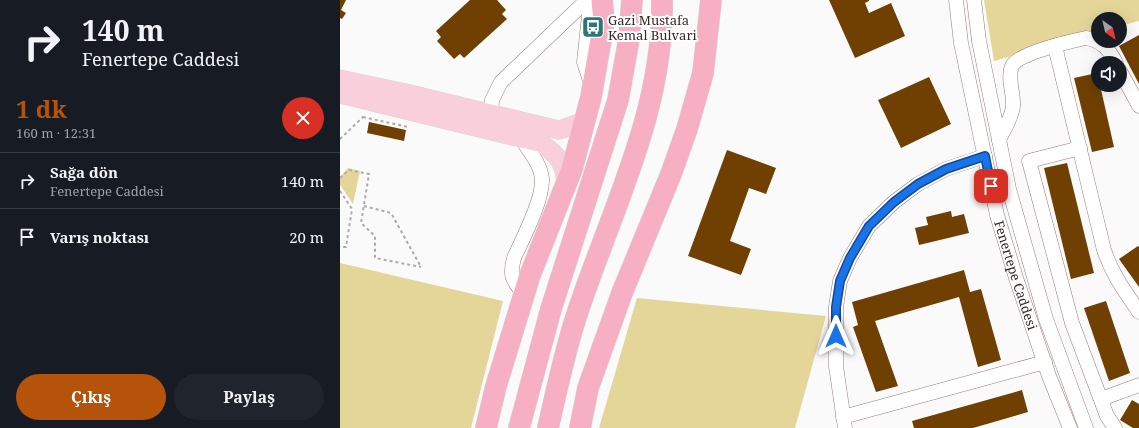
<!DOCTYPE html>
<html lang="tr">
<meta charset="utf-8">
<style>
:root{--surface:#171b24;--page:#20242c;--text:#f1f3f6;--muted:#9ea1a6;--line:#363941;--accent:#b45309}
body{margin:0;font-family:"Noto Serif",serif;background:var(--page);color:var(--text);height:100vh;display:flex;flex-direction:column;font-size:15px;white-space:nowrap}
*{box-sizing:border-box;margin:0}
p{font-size:13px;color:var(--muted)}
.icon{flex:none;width:22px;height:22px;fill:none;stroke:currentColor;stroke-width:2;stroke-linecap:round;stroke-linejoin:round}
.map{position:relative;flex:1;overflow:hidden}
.sheet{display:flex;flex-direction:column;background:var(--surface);width:340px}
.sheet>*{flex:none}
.banner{background:#171b24;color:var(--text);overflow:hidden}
.needle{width:26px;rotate:146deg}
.controls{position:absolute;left:751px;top:12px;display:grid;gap:8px}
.controls a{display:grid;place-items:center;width:36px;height:36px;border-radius:50%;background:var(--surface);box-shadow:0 4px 16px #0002;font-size:20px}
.pin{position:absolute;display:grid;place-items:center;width:34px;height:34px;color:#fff;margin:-17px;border-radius:8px;box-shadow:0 2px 6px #0006}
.me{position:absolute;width:44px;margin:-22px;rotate:0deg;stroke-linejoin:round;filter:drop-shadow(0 0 3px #0008)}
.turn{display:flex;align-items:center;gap:14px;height:84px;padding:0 16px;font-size:18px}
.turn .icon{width:52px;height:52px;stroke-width:2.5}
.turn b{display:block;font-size:28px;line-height:34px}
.round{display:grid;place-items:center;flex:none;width:42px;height:42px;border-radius:21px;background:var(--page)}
.overview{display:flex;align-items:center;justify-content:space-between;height:68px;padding:0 16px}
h1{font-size:24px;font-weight:700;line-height:30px;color:var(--accent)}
.primary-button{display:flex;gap:8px;margin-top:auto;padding:8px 16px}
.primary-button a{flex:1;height:46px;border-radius:24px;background:var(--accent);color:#fff;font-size:16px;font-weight:700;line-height:46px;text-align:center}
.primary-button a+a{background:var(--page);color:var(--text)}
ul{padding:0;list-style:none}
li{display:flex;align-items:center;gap:12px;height:56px;padding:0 16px;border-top:1px solid var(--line)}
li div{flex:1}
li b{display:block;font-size:15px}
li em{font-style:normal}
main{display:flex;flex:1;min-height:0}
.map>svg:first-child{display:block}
</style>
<main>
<section class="sheet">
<div class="banner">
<div class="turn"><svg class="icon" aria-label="right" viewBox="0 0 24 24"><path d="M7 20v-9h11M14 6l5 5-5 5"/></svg><div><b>140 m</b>Fenertepe Caddesi</div></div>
</div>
<div class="overview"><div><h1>1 dk</h1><p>160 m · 12:31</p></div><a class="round" style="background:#d93025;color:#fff"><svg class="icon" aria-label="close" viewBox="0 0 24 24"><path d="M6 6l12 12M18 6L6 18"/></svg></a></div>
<ul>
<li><svg class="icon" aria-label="right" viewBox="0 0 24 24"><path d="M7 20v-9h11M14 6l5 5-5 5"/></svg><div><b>Sağa dön</b><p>Fenertepe Caddesi</p></div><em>140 m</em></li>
<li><svg class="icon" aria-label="arrive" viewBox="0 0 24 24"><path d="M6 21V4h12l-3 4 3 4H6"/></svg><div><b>Varış noktası</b></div><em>20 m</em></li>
</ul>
<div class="primary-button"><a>Çıkış</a><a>Paylaş</a></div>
</section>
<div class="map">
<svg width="799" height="428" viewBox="0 0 799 428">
<rect width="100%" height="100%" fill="#fafafa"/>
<g fill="#e4d699">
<polygon points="644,0 799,0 799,21 780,26 780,19 758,19 758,32 654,61"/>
<polygon points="8,168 20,171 13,204 0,185 0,177"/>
<polygon points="0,263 163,301 131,428 0,428"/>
<polygon points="297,298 486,316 455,428 259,428"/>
</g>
<g fill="#6f4002">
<polygon points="0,0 6,0 1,10 6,13 2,19 0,18"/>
<polygon points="130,0 157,0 166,10 162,14 167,19 124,58 120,54 114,59 97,41 101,37 96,31"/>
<polygon points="489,0 529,0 529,1 525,3 529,13 551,3 565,36 515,58"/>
<polygon points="799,35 799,84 779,46"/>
<polygon points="757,73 758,85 760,85 774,147 752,152 734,78"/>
<polygon points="589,77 611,124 561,148 538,100"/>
<polygon points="29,122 66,130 64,141 27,133"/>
<polygon points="387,150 436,168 426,194 409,188 390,241 411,249 401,275 348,256"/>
<polygon points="727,163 754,273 731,279 704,168"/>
<polygon points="611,211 612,217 624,214 629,233 579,245 575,228 588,225 586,217"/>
<polygon points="798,246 799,247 799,287 779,259"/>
<polygon points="624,270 630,292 641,289 661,360 638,367 619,297 535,321 558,386 536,392 513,327 518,325 512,302"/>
<polygon points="766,301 790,373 769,381 744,308"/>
<polygon points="682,390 688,412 633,428 574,428 572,421"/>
<polygon points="792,400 799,404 799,428 793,428 780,420"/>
</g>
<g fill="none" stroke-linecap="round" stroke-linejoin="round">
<g stroke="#9a7b74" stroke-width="15">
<g id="minor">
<polyline points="247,0 249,15 244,62 251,84"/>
<path id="s1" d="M 616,0 L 621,43 L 657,215 L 676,278 L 709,376 L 730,428"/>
<polyline points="634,0 639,41 669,189 706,319 746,428"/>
<path d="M 715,46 L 764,250 C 773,276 784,290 799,312"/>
<polyline points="780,71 799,106"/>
<polyline points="151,113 152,100 161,82 247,0"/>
<path d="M 181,138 C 188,150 201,164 202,179 C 203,200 183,238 174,258 C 169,278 173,279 184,295"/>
<path d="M 659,140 C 664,129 672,118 673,106 C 674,93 667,78 672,66 C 678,53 732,41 746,38 C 762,41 769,49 776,63"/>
<polyline points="740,148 689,161 732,323 767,416 775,428"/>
<polyline points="761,399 799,385"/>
<polyline points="503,417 705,362"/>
<polyline points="505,428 496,366 496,307 500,281 510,258 529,226 554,202 578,184 606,169 645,156"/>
</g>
</g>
<g stroke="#d7d4d3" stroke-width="19">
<g id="major">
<polyline points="0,79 66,93 219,130 245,121"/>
<path d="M 0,94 L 201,143 C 218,155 224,162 226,183"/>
</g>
</g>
<g stroke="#d7d4d3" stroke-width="22">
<g id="highway">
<polyline points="146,428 156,386 190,275 232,169 251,97 264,22 262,0"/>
<polyline points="179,428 211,309 278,100 289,39 292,0"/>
<path d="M 208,428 C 217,389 225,349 238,311 C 272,209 324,110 322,0"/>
<polyline points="240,428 248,388 282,293 331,174 347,129 363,73 371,0"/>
</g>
</g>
<g stroke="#afaaa9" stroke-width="2" stroke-dasharray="3 3" stroke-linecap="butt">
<polyline points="23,117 68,127"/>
<polyline points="0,139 23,117 22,116"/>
<polyline points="0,178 9,170 29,174 21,223 35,236 35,258 81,267"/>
<polyline points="0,191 12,209 6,247 0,247"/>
<polyline points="24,206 51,213 81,267"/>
</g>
<use href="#minor" stroke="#fff" stroke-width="14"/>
<use href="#major" stroke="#facfdc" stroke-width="18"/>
<use href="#highway" stroke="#f7afc4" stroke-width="21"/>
</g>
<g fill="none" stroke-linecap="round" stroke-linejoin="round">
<g stroke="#114b97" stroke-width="10">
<polyline id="route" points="496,336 496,307 500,281 510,258 529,226 554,202 578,184 606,169 645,156 651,186"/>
</g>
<use href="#route" stroke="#1a73e8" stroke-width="7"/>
</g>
<defs>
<g id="bus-square" transform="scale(1.15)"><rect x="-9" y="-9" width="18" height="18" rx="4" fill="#2c7675" stroke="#fff"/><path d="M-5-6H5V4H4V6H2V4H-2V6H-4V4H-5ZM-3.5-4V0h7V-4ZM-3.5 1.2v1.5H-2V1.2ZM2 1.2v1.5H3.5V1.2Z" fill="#fff"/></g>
</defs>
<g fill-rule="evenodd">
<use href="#bus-square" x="253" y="27"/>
</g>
<g text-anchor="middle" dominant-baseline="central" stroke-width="4" stroke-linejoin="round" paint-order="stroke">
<g font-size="13" fill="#352825" stroke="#fff" text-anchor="start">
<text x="268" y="20">Gazi Mustafa<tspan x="268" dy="15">Kemal Bulvari</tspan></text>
</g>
<g font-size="13" fill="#352825" stroke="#fff">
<text stroke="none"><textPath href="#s1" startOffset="282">Fenertepe Caddesi</textPath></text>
</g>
</g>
</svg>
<div class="controls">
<a><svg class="needle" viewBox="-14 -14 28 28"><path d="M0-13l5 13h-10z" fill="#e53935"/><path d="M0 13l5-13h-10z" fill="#9ea1a6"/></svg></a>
<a><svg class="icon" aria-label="sound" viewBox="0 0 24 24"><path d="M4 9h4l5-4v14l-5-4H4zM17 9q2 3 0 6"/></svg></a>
</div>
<div class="pin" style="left:651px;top:186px;background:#d93025"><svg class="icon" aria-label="arrive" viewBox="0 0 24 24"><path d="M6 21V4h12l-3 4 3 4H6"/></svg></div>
<svg class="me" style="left:496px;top:336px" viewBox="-20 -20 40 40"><path d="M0-17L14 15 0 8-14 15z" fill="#1a73e8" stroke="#fff" stroke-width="4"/></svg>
</div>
</main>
